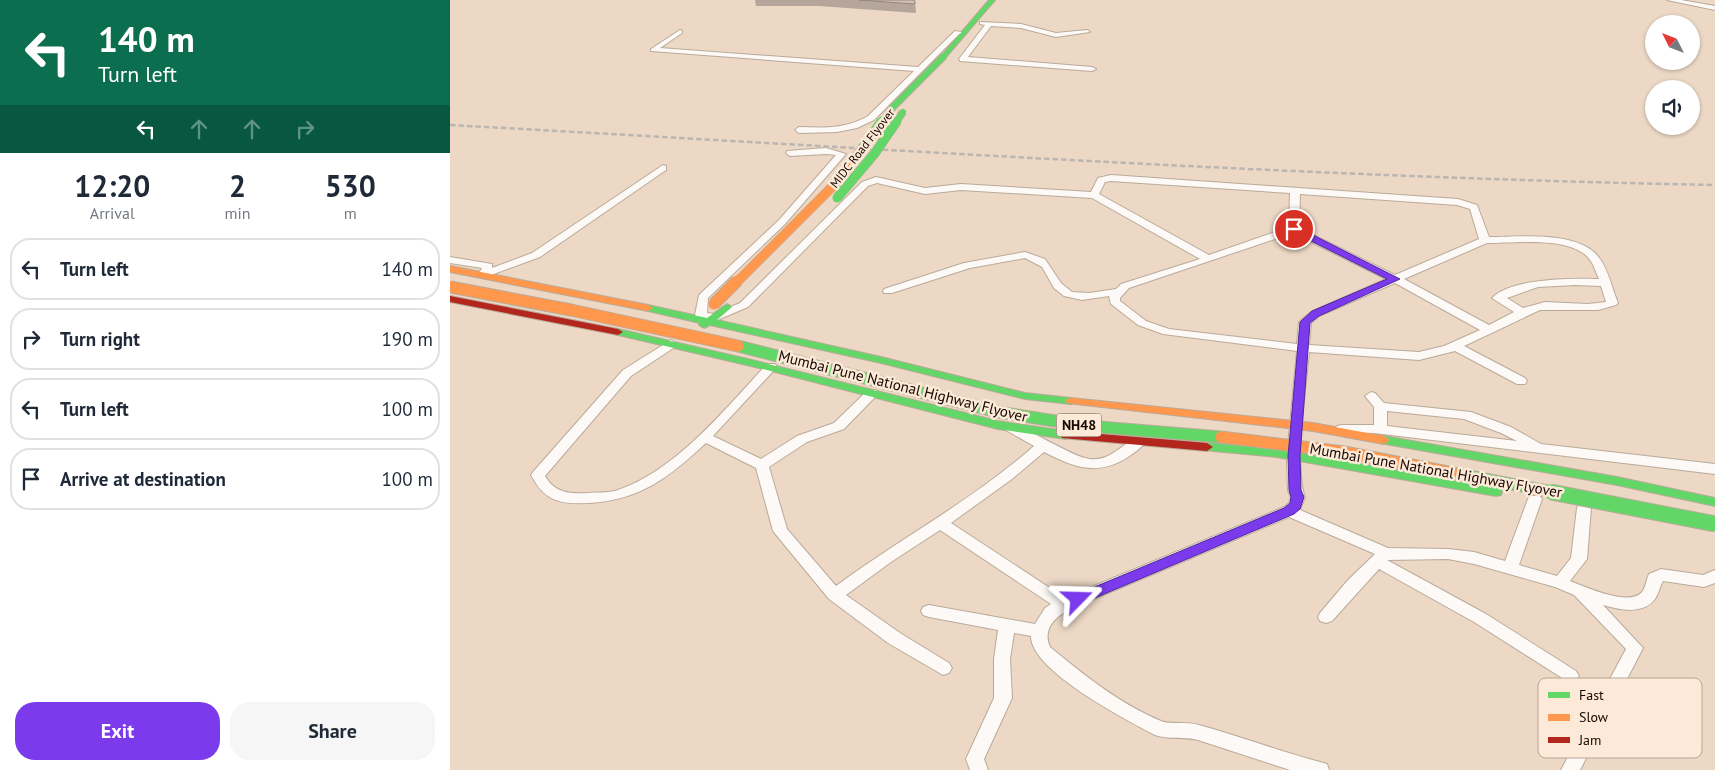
<!DOCTYPE html>
<style>
:root{--surface:#fff;--page:#f6f6f7;--text:#1f2937;--muted:#747a83;--line:#e0e1e3;--accent:#7c3aed}
body{margin:0;font-family:"PT Sans",sans-serif;background:var(--page);color:var(--text);height:100vh;display:flex;flex-direction:column;font-size:19px;white-space:nowrap}
*{box-sizing:border-box;margin:0}
p{font-size:16px;color:var(--muted)}
.icon{flex:none;width:28px;height:28px;fill:none;stroke:currentColor;stroke-width:2;stroke-linecap:round;stroke-linejoin:round}
.map{position:relative;flex:1;overflow:hidden}
.drawer{display:flex;flex-direction:column;background:var(--surface);width:450px}
.drawer>*{flex:none}
.guide{background:#0b6e4f;color:#fff;overflow:hidden}
.needle{width:32px;rotate:312deg}
.controls{position:absolute;left:1195px;top:15px;display:grid;gap:10px}
.controls a{display:grid;place-items:center;width:55px;height:55px;border-radius:50%;background:var(--surface);box-shadow:0 1px 4px #0004;font-size:25px}
.pin{position:absolute;display:grid;place-items:center;width:42px;height:42px;color:#fff;margin:-21px;border:2px solid #fff;border-radius:50%;box-shadow:0 1px 5px #0007}
.me{position:absolute;width:55px;margin:-28px;rotate:68deg;stroke-linejoin:round;filter:drop-shadow(0 0 4px #0008)}
.turn{display:flex;align-items:center;gap:18px;height:105px;padding:0 15px;font-size:22px}
.turn .icon{width:65px;height:65px;stroke-width:2.5}
.turn b{display:block;font-size:35px;line-height:42px}
.lanes{display:flex;align-items:center;height:48px;padding:0 15px;background:#0003;justify-content:center;gap:25px;direction:ltr}
.lanes .off{opacity:.35}
.eta{display:flex;justify-content:space-evenly;align-items:center;height:85px;text-align:center}
.eta b{font-size:30px;font-weight:600;line-height:35px}
.action{display:flex;gap:10px;margin-top:auto;padding:10px 15px}
.action a{flex:1;height:58px;border-radius:20px;background:var(--accent);color:#fff;font-size:20px;font-weight:600;line-height:58px;text-align:center}
.action a+a{background:var(--page);color:var(--text)}
ul{padding:0;list-style:none}
li{display:flex;align-items:center;gap:15px;height:62px;margin:0 10px 8px;padding:0 5px;border:2px solid var(--line);border-radius:20px}
li div{flex:1}
li b{display:block;font-size:19px}
li em{font-style:normal}
main{display:flex;flex:1;min-height:0}
.map>svg:first-child{display:block}
</style>
<main>
<section class="drawer">
<div class="guide">
<div class="turn"><svg class="icon" aria-label="left" viewBox="0 0 24 24"><path d="M17 20v-9H6M10 6l-5 5 5 5"/></svg><div><b>140 m</b>Turn left</div></div>
<div class="lanes"><svg class="icon" aria-label="left" viewBox="0 0 24 24"><path d="M17 20v-9H6M10 6l-5 5 5 5"/></svg><svg class="icon off" aria-label="ahead" viewBox="0 0 24 24"><path d="M12 20V5M6 11l6-6 6 6"/></svg><svg class="icon off" aria-label="ahead" viewBox="0 0 24 24"><path d="M12 20V5M6 11l6-6 6 6"/></svg><svg class="icon off" aria-label="right" viewBox="0 0 24 24"><path d="M7 20v-9h11M14 6l5 5-5 5"/></svg></div>
</div>
<div class="eta">
<div><b>12:20</b><p>Arrival</p></div>
<div><b>2</b><p>min</p></div>
<div><b>530</b><p>m</p></div>
</div>
<ul>
<li><svg class="icon" aria-label="left" viewBox="0 0 24 24"><path d="M17 20v-9H6M10 6l-5 5 5 5"/></svg><div><b>Turn left</b></div><em>140 m</em></li>
<li><svg class="icon" aria-label="right" viewBox="0 0 24 24"><path d="M7 20v-9h11M14 6l5 5-5 5"/></svg><div><b>Turn right</b></div><em>190 m</em></li>
<li><svg class="icon" aria-label="left" viewBox="0 0 24 24"><path d="M17 20v-9H6M10 6l-5 5 5 5"/></svg><div><b>Turn left</b></div><em>100 m</em></li>
<li><svg class="icon" aria-label="arrive" viewBox="0 0 24 24"><path d="M6 21V4h12l-3 4 3 4H6"/></svg><div><b>Arrive at destination</b></div><em>100 m</em></li>
</ul>
<div class="action"><a>Exit</a><a>Share</a></div>
</section>
<div class="map">
<svg width="1265" height="770" viewBox="0 0 1265 770">
<rect width="100%" height="100%" fill="#ecd8c5"/>
<g fill="none" stroke-linecap="round" stroke-linejoin="round">
<g stroke="#baaa99" stroke-width="2">
<g id="street">
<polygon points="1217,0 1231,0 1265,6 1265,10"/>
<polygon points="530,22 571,24 606,33 637,30 640,32 606,37 571,28 541,26 518,57 642,67 646,69 642,71 510,61 509,59 535,25 530,24"/>
<path d="M 230,30 L 232,31 L 232,33 L 210,48 L 468,67 L 505,31 L 517,33 L 509,34 L 424,120 L 407,128 L 387,132 L 349,133 L 345,130 L 349,127 C 374,128 396,129 418,116 L 464,71 L 201,51 L 201,49 Z"/>
<path d="M 376,148 L 396,154 L 335,224 L 258,298 L 257,313 L 264,314 L 290,303 L 412,182 L 426,177 L 475,188 L 511,184 L 641,192 L 648,178 L 661,175 L 1008,199 L 1027,205 L 1039,237 C 1070,237 1131,230 1150,259 C 1159,272 1162,288 1168,303 L 1166,305 L 1148,310 L 1090,310 L 1014,346 L 1075,378 L 1077,381 L 1075,384 L 1067,384 L 1005,351 L 969,360 L 859,352 C 856,384 844,471 855,497 L 850,510 L 938,548 L 998,549 L 1024,552 L 1055,561 L 1078,499 L 1080,496 L 1090,496 L 1092,499 L 1069,565 L 1107,576 L 1121,558 L 1127,508 L 1129,505 L 1139,505 L 1141,508 L 1137,559 L 1120,581 C 1136,587 1179,607 1192,592 C 1196,587 1196,580 1199,574 L 1211,569 L 1253,575 L 1265,570 L 1265,583 L 1254,587 L 1213,581 C 1210,586 1209,593 1205,599 C 1193,615 1170,610 1153,605 L 1193,648 L 1130,770 L 1111,770 L 1176,649 L 1124,595 L 1105,587 L 1024,564 L 998,559 L 937,560 L 1036,614 L 1126,671 L 1129,676 L 1126,681 L 1120,683 L 1024,622 L 929,569 L 882,621 L 876,623 L 870,621 L 868,617 L 870,613 L 898,580 L 925,554 L 839,517 L 620,609 C 605,617 592,629 600,647 C 634,675 670,704 711,721 C 720,725 737,721 749,725 C 789,736 829,751 870,762 L 877,764 L 879,770 L 840,770 L 748,740 C 734,736 718,740 705,735 C 676,720 580,670 581,636 L 564,633 L 560,659 L 562,698 L 534,759 L 538,770 L 520,770 L 516,759 L 544,698 L 544,659 L 548,630 L 479,617 L 473,615 L 471,611 L 473,607 L 479,605 L 585,624 L 595,608 L 601,604 L 490,530 L 441,562 L 396,595 L 450,633 L 499,663 L 502,668 L 499,673 L 493,675 L 438,643 L 379,599 L 323,531 L 306,468 L 256,443 C 219,477 191,500 139,503 C 110,504 95,502 81,475 L 83,472 L 173,370 L 221,340 L 227,344 L 225,347 L 181,376 L 95,476 C 105,493 119,494 138,493 C 146,492 156,493 165,491 C 225,472 275,409 317,364 L 325,364 L 327,367 L 263,436 L 311,459 L 347,436 L 384,423 L 418,390 L 426,390 L 428,393 L 426,396 L 394,429 L 357,442 L 319,467 L 337,529 L 386,586 C 451,538 523,500 584,446 L 554,429 L 552,426 L 554,423 C 565,420 617,454 635,458 C 663,466 676,434 694,439 L 696,442 C 691,448 684,453 678,457 C 648,477 623,467 594,452 L 562,479 L 501,523 L 615,598 L 834,507 L 839,503 L 841,497 L 838,490 L 837,456 L 847,351 L 713,334 L 688,325 L 661,304 L 659,296 L 632,300 L 614,296 L 604,288 L 592,267 L 575,258 L 520,268 L 442,293 L 434,293 L 433,291 L 434,289 L 514,263 L 575,252 L 595,259 L 611,283 L 622,292 L 639,293 L 666,289 L 671,284 L 750,259 L 642,198 L 511,190 L 475,194 L 427,183 L 418,186 L 298,307 L 265,321 L 247,317 L 245,315 L 249,295 L 329,220 L 386,155 L 376,154 L 340,156 L 336,153 L 337,151 ZM 661,181 L 840,193 L 839,227 L 759,255 L 649,194 L 655,182 ZM 850,194 L 1007,205 L 1020,209 L 1029,239 L 945,275 L 849,228 ZM 843,233 L 936,279 L 861,312 L 849,322 L 847,344 L 719,329 L 696,321 L 670,301 L 670,298 L 679,288 ZM 1037,243 C 1063,243 1110,237 1133,253 C 1142,259 1145,270 1149,279 C 1123,278 1061,278 1042,298 L 1064,312 L 1039,325 L 954,279 ZM 945,283 L 1030,330 L 994,346 L 969,352 L 859,345 L 861,323 L 869,316 ZM 1125,285 L 1151,286 L 1156,302 L 1138,304 L 1095,302 L 1073,308 L 1057,298 L 1088,287 Z"/>
<polygon points="213,165 216,166 216,170 90,257 33,278 28,275 32,268 0,263 0,257 42,264 42,268 82,253"/>
<path d="M 921,392 L 925,393 L 934,403 L 1021,412 L 1061,427 L 1091,444 L 1265,464 L 1265,474 L 924,433 L 887,432 L 885,429 L 887,426 L 892,425 L 924,425 L 924,407 L 915,396 ZM 937,411 L 1014,419 L 1051,433 L 1067,441 L 937,426 Z"/>
</g>
</g>
<g stroke="#baaa99" stroke-width="2">
<g id="fast">
<polygon points="539,0 545,0 496,57 492,57 492,55"/>
<polygon points="277,304 282,307 267,320 431,357 575,393 621,398 627,401 621,404 575,399 431,363 260,325 254,328 249,325 250,323 194,310 193,308 198,305 257,318"/>
<polygon points="168,329 302,360 548,421 616,431 622,435 616,439 548,429 301,366 164,334 163,332 164,330"/>
<polygon points="934,436 1167,477 1265,498 1265,506 1167,485 930,443 928,440"/>
<polygon points="757,443 827,449 1046,488 1051,489 1052,492 1051,495 1046,496 827,457 753,450 751,447"/>
</g>
</g>
<g stroke="#baaa99" stroke-width="2">
<g id="slow">
<polygon points="0,266 198,305 203,308 198,311 0,272"/>
<polygon points="621,398 863,423 934,436 940,440 934,444 863,431 617,403 615,401 617,399"/>
</g>
</g>
<g stroke="#baaa99" stroke-width="2">
<g id="jam">
<polygon points="0,296 168,329 173,332 168,335 0,302"/>
<polygon points="616,431 757,443 763,447 757,451 612,438 610,435"/>
</g>
</g>
<use href="#street" fill="#fcf9f6" fill-rule="evenodd"/>
<use href="#fast" fill="#63d668" fill-rule="evenodd"/>
<use href="#slow" fill="#ff974d" fill-rule="evenodd"/>
<use href="#jam" fill="#b3261e" fill-rule="evenodd"/>
<path stroke="#bbb6b1" stroke-width="2.5" stroke-dasharray="5.5 3" stroke-linecap="butt" d="M 0,125 C 421,148 843,177 1265,185"/>
<g stroke="#baaa99" stroke-width="8" stroke-linecap="butt">
<g id="fast-bridge-far3">
<polyline points="432,122 443,107 494,56"/>
<polyline points="446,122 453,112"/>
</g>
</g>
<g stroke="#baaa99" stroke-width="10" stroke-linecap="butt">
<g id="fast-bridge-far2">
<polyline points="411,150 432,121"/>
<polyline points="387,198 425,153 447,121"/>
</g>
</g>
<g stroke="#baaa99" stroke-width="13" stroke-linecap="butt">
<g id="fast-bridge-far1">
<polyline points="288,346 548,412 637,426 771,437"/>
<polyline points="1003,473 1108,493"/>
</g>
</g>
<g stroke="#baaa99" stroke-width="17" stroke-linecap="butt">
<polyline id="fast-bridge" points="1101,492 1265,524"/>
</g>
<g stroke="#baaa99" stroke-width="10" stroke-linecap="butt">
<polyline id="slow-bridge-far1" points="286,283 386,183 411,150"/>
</g>
<g stroke="#baaa99" stroke-width="13" stroke-linecap="butt">
<g id="slow-bridge">
<polyline points="0,287 121,310 288,346"/>
<polyline points="264,304 287,281"/>
<polyline points="771,437 894,452 1003,473"/>
</g>
</g>
<use href="#fast-bridge-far3" stroke="#63d668" stroke-width="6"/>
<use href="#fast-bridge-far2" stroke="#63d668" stroke-width="9"/>
<use href="#fast-bridge-far1" stroke="#63d668" stroke-width="11"/>
<use href="#fast-bridge" stroke="#63d668" stroke-width="15"/>
<use href="#slow-bridge-far1" stroke="#ff974d" stroke-width="9"/>
<use href="#slow-bridge" stroke="#ff974d" stroke-width="11"/>
</g>
<polygon fill="#b6a59a" points="305,0 463,0 465,1 466,13 369,6 306,6"/>
<polygon fill="#d4c0b3" stroke="#94867d" points="409,0 463,0 465,1 465,4"/>
<polygon fill="#7c3aed" stroke="#51269a" points="841,227 847,227 950,279 869,316 860,323 850,456 851,490 854,497 850,509 844,514 633,603 623,603 621,599 623,596 834,508 840,503 841,497 839,490 838,456 850,322 862,311 937,279 841,231"/>
<g text-anchor="middle" dominant-baseline="central" stroke-width="5" stroke-linejoin="round" paint-order="stroke">
<g font-size="12" fill="#160700" stroke="#fce9d7">
<text transform="translate(412 148) rotate(-52)">MIDC Road Flyover</text>
</g>
<rect fill="#fce9d7" stroke="#5b4b40" stroke-width="1" x="606.5" y="413.5" width="45" height="23" rx="4"/>
<g font-size="14" font-weight="bold" fill="#160700">
<text x="629" y="425">NH48</text>
</g>
<g font-size="15" fill="#160700" stroke="#fce9d7">
<text transform="translate(453 386) rotate(14)">Mumbai Pune National Highway Flyover</text>
<text transform="translate(986 470) rotate(10)">Mumbai Pune National Highway Flyover</text>
</g>
</g>
<rect x="1088" y="678" width="164" height="80" rx="8" fill="#fce9d7" stroke="#b7a596" stroke-width="1"/>
<rect x="1098" y="692" width="22" height="6" fill="#63d668"/>
<rect x="1098" y="714" width="22" height="7" fill="#ff974d"/>
<rect x="1098" y="737" width="22" height="6" fill="#b3261e"/>
<g font-size="14" fill="#160700">
<text x="1129" y="700">Fast</text>
<text x="1129" y="722">Slow</text>
<text x="1129" y="745">Jam</text>
</g>
</svg>
<div class="controls">
<a><svg class="needle" viewBox="-14 -14 28 28"><path d="M0-13l5 13h-10z" fill="#e53935"/><path d="M0 13l5-13h-10z" fill="#747a83"/></svg></a>
<a><svg class="icon" aria-label="sound" viewBox="0 0 24 24"><path d="M4 9h4l5-4v14l-5-4H4zM17 9q2 3 0 6"/></svg></a>
</div>
<div class="pin" style="left:844px;top:229px;background:#d93025"><svg class="icon" aria-label="arrive" viewBox="0 0 24 24"><path d="M6 21V4h12l-3 4 3 4H6"/></svg></div>
<svg class="me" style="left:628px;top:599px" viewBox="-20 -20 40 40"><path d="M0-17L14 15 0 8-14 15z" fill="#7c3aed" stroke="#fff" stroke-width="4"/></svg>
</div>
</main>
